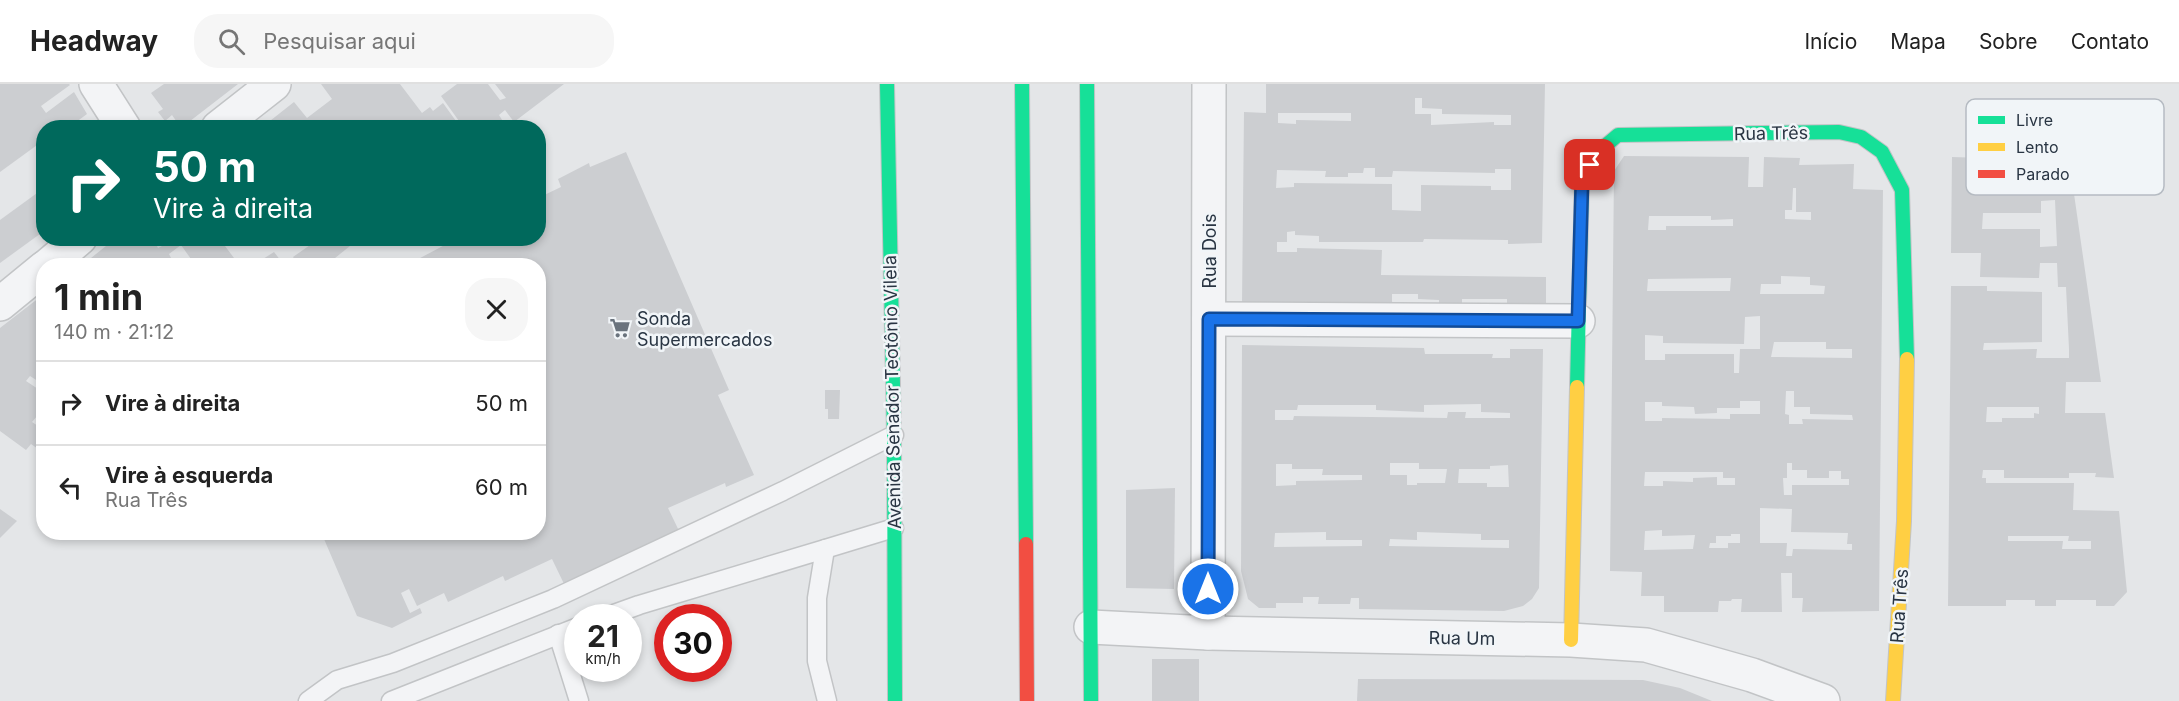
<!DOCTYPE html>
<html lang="pt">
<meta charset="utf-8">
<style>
:root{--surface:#fff;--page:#f6f6f6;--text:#222;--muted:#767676;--line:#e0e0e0}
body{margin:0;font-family:Inter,sans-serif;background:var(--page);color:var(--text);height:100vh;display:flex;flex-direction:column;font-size:22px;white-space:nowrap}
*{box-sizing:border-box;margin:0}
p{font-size:20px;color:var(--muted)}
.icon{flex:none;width:33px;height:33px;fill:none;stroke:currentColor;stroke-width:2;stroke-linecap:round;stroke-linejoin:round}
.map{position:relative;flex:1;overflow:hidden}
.drawer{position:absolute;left:36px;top:174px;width:510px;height:282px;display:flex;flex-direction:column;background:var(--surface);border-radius:24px;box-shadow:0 3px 9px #0003}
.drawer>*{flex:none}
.top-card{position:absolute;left:36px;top:36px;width:510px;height:126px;border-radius:24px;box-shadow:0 3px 9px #0003;background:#00695c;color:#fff;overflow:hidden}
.speed{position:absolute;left:564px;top:520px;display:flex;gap:12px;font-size:30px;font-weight:700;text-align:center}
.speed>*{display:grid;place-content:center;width:78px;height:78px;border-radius:50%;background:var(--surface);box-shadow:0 3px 9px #0003;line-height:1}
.speed small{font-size:15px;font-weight:400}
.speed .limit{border:9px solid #d22;background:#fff;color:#111}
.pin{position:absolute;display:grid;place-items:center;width:51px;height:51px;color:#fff;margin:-26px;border-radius:12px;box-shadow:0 3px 9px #0006}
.me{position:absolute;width:66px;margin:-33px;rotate:0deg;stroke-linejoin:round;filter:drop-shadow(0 0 4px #0008)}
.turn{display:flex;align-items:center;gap:21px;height:126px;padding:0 18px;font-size:27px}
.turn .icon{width:78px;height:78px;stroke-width:2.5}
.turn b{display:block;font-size:42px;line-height:51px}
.round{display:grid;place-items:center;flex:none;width:63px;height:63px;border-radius:24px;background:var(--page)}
.overview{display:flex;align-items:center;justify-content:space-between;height:102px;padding:0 18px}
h1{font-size:36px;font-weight:700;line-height:45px}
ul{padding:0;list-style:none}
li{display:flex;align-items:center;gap:18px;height:84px;padding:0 18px;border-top:2px solid var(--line)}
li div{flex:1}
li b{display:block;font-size:22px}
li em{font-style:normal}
header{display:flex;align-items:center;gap:36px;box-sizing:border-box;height:84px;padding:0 30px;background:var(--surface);border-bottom:2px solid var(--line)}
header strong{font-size:28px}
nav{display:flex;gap:33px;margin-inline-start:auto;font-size:21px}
.search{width:420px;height:54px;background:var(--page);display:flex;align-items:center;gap:15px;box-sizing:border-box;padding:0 21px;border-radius:24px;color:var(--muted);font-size:22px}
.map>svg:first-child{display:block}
</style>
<header>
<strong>Headway</strong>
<div class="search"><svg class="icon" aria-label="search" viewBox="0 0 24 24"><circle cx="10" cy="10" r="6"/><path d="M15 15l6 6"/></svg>Pesquisar aqui</div>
<nav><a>Início</a><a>Mapa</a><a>Sobre</a><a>Contato</a></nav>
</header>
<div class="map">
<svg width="2179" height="617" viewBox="0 0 2179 617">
<rect width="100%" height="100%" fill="#e4e6e8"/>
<g fill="#ccced1" fill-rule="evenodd">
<polygon points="0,0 69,0 70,1 41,22 46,29 74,8 87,30 68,44 44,44 44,56 0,88"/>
<polygon points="164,0 238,0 181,44 172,31 165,37 158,28 163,25 151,9"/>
<polygon points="321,0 400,0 422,29 430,23 433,27 443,19 461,44 433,44 430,39 423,44 261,44 294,18 307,34 332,15"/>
<polygon points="457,0 488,0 500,16 506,14 495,0 564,0 514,38 505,26 499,31 507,44 464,44 441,12"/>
<path d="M 1266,0 L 1545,0 L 1542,159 L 1508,160 L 1508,156 L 1424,155 L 1423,158 L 1319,158 L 1319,152 L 1295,151 L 1295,147 L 1287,148 L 1287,158 L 1277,158 L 1277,168 L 1297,168 L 1297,164 L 1382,166 L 1381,191 L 1546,193 L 1546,224 L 1507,223 L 1507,215 L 1462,215 L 1462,223 L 1439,223 L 1439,216 L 1418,215 L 1418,210 L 1392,210 L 1392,222 L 1242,220 L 1244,28 L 1266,29 ZM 1415,14 L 1422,14 L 1422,24 L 1442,25 L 1442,30 L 1511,31 L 1511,41 L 1494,41 L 1494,38 L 1431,41 L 1431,30 L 1415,30 ZM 1278,29 L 1351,29 L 1351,37 L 1296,36 L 1296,40 L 1278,39 ZM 1364,84 L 1375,84 L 1375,93 L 1392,93 L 1393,87 L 1495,89 L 1495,85 L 1511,85 L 1511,106 L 1491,106 L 1491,102 L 1421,101 L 1421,127 L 1392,126 L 1392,100 L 1294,99 L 1294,103 L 1276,104 L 1277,86 L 1326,87 L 1325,93 L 1348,93 L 1348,89 L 1363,89 Z"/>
<polygon points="626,68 729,306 718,311 754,391 726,403 725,399 668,424 681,451 566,504 552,475 505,497 503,492 448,518 444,509 417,522 409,505 401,509 410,529 420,524 422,529 392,544 357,532 321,448 538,448 538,182 405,182 458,154 538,154 538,114 561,103 558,95 589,79 590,83"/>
<path d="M 1624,72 L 1749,73 L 1748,103 L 1763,103 L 1764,73 L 1800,74 L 1799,81 L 1854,80 L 1853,105 L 1883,106 L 1879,527 L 1802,528 L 1803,514 L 1792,514 L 1792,489 L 1781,489 L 1782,528 L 1741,528 L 1742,515 L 1732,515 L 1731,517 L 1719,517 L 1718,528 L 1664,528 L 1664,512 L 1641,512 L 1642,488 L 1610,487 L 1614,87 ZM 1793,104 L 1796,104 L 1796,128 L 1811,128 L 1811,136 L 1785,135 L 1785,126 L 1792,126 ZM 1649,132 L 1711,132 L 1711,136 L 1733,135 L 1733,142 L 1666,142 L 1666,146 L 1648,146 ZM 1781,192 L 1810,193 L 1810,201 L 1825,202 L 1824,210 L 1760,210 L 1761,200 L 1781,200 ZM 1731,194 L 1730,207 L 1647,207 L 1648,195 ZM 1760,232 L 1760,265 L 1740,265 L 1739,289 L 1734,289 L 1734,270 L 1665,270 L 1665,276 L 1645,276 L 1645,251 L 1663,252 L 1663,259 L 1744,260 L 1745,233 ZM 1774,258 L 1826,258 L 1826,265 L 1852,265 L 1852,274 L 1771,273 ZM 1786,307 L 1794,307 L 1794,323 L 1810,323 L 1810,330 L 1852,331 L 1853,336 L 1802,335 L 1803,340 L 1789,340 L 1789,331 L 1785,330 ZM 1740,317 L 1760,317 L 1760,330 L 1730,330 L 1730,335 L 1662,334 L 1662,337 L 1645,337 L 1645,318 L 1662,318 L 1662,322 L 1694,323 L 1695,330 L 1717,329 L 1717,324 L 1740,324 ZM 1787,379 L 1792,379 L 1792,386 L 1807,386 L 1807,394 L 1829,394 L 1829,387 L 1841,387 L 1841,395 L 1849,395 L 1849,401 L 1792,401 L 1792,411 L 1784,411 L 1783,394 L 1787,394 ZM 1645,388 L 1723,388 L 1723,394 L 1735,394 L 1735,401 L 1717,401 L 1717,393 L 1693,394 L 1693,398 L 1663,397 L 1663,402 L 1644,402 ZM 1760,424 L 1792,425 L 1791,448 L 1848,449 L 1847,460 L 1852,460 L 1852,466 L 1793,465 L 1792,472 L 1786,472 L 1787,459 L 1760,459 ZM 1662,446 L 1662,452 L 1695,451 L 1693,465 L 1644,466 L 1645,447 ZM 1731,450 L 1740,450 L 1740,459 L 1728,459 L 1728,464 L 1709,464 L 1710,459 L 1716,459 L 1716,452 L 1731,452 Z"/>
<path d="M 1952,73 L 1984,74 L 1984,81 L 2041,83 L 2041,96 L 2046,97 L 2046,75 L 2069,75 L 2101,298 L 2066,298 L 2065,329 L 2105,329 L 2114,394 L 2095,393 L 2096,389 L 2069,389 L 2069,394 L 2004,394 L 2004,386 L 1983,386 L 1982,394 L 1986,394 L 1986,399 L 2074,399 L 2073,426 L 2119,427 L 2127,508 L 2114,522 L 2096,522 L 2096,516 L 2056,516 L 2056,522 L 2035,522 L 2035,516 L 2006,516 L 2006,522 L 1948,522 L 1951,202 L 1987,202 L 1987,207 L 2042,208 L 2042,258 L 1984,259 L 1983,266 L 2037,265 L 2036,274 L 2069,274 L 2069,265 L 2066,203 L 2058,203 L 2057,179 L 2040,179 L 2039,194 L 1980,193 L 1981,169 L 1951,169 ZM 2055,116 L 2057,162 L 2040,163 L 2040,145 L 1982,145 L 1983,129 L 2041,129 L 2041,117 ZM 1987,323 L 2039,323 L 2039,330 L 2034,329 L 2034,334 L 2002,334 L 2002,338 L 1986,338 ZM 2008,452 L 2069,452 L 2068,457 L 2091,457 L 2091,465 L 2062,465 L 2063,457 L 2008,457 Z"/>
<polygon points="44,104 44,147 0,179 0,136"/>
<polygon points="116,154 153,154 158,164 164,161 160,154 219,154 240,182 196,182 181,161 169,170 175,182 81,182"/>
<polygon points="310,154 360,154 325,182 288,182 295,176 293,173 313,159"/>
<polygon points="274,168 285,182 252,182"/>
<polygon points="44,210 44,301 30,292 26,297 44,309 44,324 32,338 44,346 44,369 31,360 26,366 0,347 0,244"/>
<path d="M 1242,261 L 1424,264 L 1425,270 L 1493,270 L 1492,274 L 1510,274 L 1510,265 L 1543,265 L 1539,504 L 1532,515 L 1523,522 L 1504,527 L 1359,525 L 1359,514 L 1351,514 L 1350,520 L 1318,520 L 1319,513 L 1303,513 L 1303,519 L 1276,519 L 1276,524 L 1259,524 L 1248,515 L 1241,487 ZM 1481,320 L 1481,328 L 1510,329 L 1510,334 L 1465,334 L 1466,328 L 1448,328 L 1447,334 L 1294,332 L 1293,336 L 1275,336 L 1275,326 L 1297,326 L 1298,321 L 1376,321 L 1376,326 L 1424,328 L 1424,321 ZM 1390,379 L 1419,379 L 1419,385 L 1447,385 L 1445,399 L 1417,399 L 1417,401 L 1407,401 L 1407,391 L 1390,391 ZM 1276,380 L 1292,380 L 1292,385 L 1323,385 L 1322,391 L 1362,391 L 1362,396 L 1296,397 L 1296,401 L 1276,402 ZM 1508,381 L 1509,403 L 1487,403 L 1487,399 L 1458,399 L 1459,385 L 1490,385 L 1490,382 ZM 1326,448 L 1326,456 L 1362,456 L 1362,462 L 1274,463 L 1275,449 ZM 1417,448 L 1481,450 L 1481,456 L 1509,456 L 1509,464 L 1389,462 L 1390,455 L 1417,456 Z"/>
<polygon points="825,306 840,306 839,335 828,335 828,325 825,325"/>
<polygon points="1175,404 1174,505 1126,504 1126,406"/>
<polygon points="0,425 17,437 0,454"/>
<rect x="1152" y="575" width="47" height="42"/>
<polygon points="1358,595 1643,596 1680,604 1712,617 1357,617"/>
</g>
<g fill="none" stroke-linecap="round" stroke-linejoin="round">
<g stroke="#c2c4c6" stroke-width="21">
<g id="lane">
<polyline points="825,465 894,444"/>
<polyline points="603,534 639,521 825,465 817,514 817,577 827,617"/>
<polyline points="558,550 579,617"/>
<polyline points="308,617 337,596 393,579 553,515 783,407 894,351"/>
<polyline points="391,617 578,543"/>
</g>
</g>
<g stroke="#c2c4c6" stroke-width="36">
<g id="street">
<polyline points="96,0 124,44"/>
<polyline points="218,44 274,0"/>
<polyline points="47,182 80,154"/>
<polyline points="0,220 44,184"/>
<polyline points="1209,235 1578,237"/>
<polyline points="1091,543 1208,549 1571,556 1646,561 1752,591 1823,617"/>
<polyline points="1208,549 1209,0"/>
</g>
</g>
<g stroke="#c2c4c6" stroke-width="16">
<g id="fast">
<polyline points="887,0 894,351 895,617"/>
<polyline points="1022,0 1026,460"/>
<polyline points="1087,0 1091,617"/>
<polyline points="1577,303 1582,95 1599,67 1618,51 1839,48 1861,53 1882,68 1902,106 1907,275"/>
</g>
</g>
<g stroke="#c2c4c6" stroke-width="16">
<g id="slow">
<polyline points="1571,556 1577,303"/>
<polyline points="1893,617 1904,437 1907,275"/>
</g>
</g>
<g stroke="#c2c4c6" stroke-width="16">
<polyline id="jam" points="1026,460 1027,617"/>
</g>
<use href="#lane" stroke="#f3f4f6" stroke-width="18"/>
<use href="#street" stroke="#f3f4f6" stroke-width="33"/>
<use href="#fast" stroke="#16e098" stroke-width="14"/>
<use href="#slow" stroke="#ffcf43" stroke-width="14"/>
<use href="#jam" stroke="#f24e42" stroke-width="14"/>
</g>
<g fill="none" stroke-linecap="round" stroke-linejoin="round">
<g stroke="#114b97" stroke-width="15">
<polyline id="route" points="1208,505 1209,235 1578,237 1582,95 1590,81"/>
</g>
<use href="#route" stroke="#1a73e8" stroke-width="10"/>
</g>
<defs>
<g id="supermarket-bare" transform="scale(1.62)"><path d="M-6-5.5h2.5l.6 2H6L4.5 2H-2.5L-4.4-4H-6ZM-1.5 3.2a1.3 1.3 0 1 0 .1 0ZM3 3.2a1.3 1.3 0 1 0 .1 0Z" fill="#6a737d" stroke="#f1f5f8" stroke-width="2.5" paint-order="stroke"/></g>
</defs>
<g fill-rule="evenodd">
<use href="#supermarket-bare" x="620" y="244"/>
</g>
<g text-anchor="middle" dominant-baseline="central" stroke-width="5" stroke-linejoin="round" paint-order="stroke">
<g font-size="18" fill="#293543" stroke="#f1f5f8">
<text transform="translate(1771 49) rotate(-1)">Rua Três</text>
<text transform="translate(1209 167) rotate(-90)">Rua Dois</text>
<text transform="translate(892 308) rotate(-91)">Avenida Senador Teotônio Vilela</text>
<text transform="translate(1899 522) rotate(-86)">Rua Três</text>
<text transform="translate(1462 554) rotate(1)">Rua Um</text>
</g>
<g font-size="18" fill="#293543" stroke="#f1f5f8" text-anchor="start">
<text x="637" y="234">Sonda<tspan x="637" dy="21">Supermercados</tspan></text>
</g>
</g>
<rect x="1966" y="15" width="198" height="96" rx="9" fill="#f1f5f8" stroke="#b5bbc2" stroke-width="1.5"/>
<rect x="1978" y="32" width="27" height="8" fill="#16e098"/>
<rect x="1978" y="59" width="27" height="8" fill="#ffcf43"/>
<rect x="1978" y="86" width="27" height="8" fill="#f24e42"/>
<g font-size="16" fill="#293543">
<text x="2016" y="42">Livre</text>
<text x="2016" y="69">Lento</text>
<text x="2016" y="96">Parado</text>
</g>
</svg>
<div class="speed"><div>21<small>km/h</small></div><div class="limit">30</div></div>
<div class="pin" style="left:1590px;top:81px;background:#d93025"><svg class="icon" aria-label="arrive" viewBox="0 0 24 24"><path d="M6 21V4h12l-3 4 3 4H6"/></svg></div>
<svg class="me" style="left:1208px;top:505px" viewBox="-20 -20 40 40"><circle r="17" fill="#1a73e8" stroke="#fff" stroke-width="3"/><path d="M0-11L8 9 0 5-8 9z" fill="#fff"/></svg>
<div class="top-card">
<div class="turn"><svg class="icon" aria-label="right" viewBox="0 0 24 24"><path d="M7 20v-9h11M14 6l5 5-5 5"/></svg><div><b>50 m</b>Vire à direita</div></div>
</div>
<section class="drawer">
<div class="overview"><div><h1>1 min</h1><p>140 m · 21:12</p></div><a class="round"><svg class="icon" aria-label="close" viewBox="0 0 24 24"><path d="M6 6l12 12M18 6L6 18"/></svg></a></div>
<ul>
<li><svg class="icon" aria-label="right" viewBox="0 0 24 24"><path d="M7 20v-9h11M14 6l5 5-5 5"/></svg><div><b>Vire à direita</b></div><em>50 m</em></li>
<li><svg class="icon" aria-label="left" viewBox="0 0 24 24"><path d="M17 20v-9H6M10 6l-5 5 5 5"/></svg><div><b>Vire à esquerda</b><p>Rua Três</p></div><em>60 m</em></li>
</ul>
</section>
</div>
